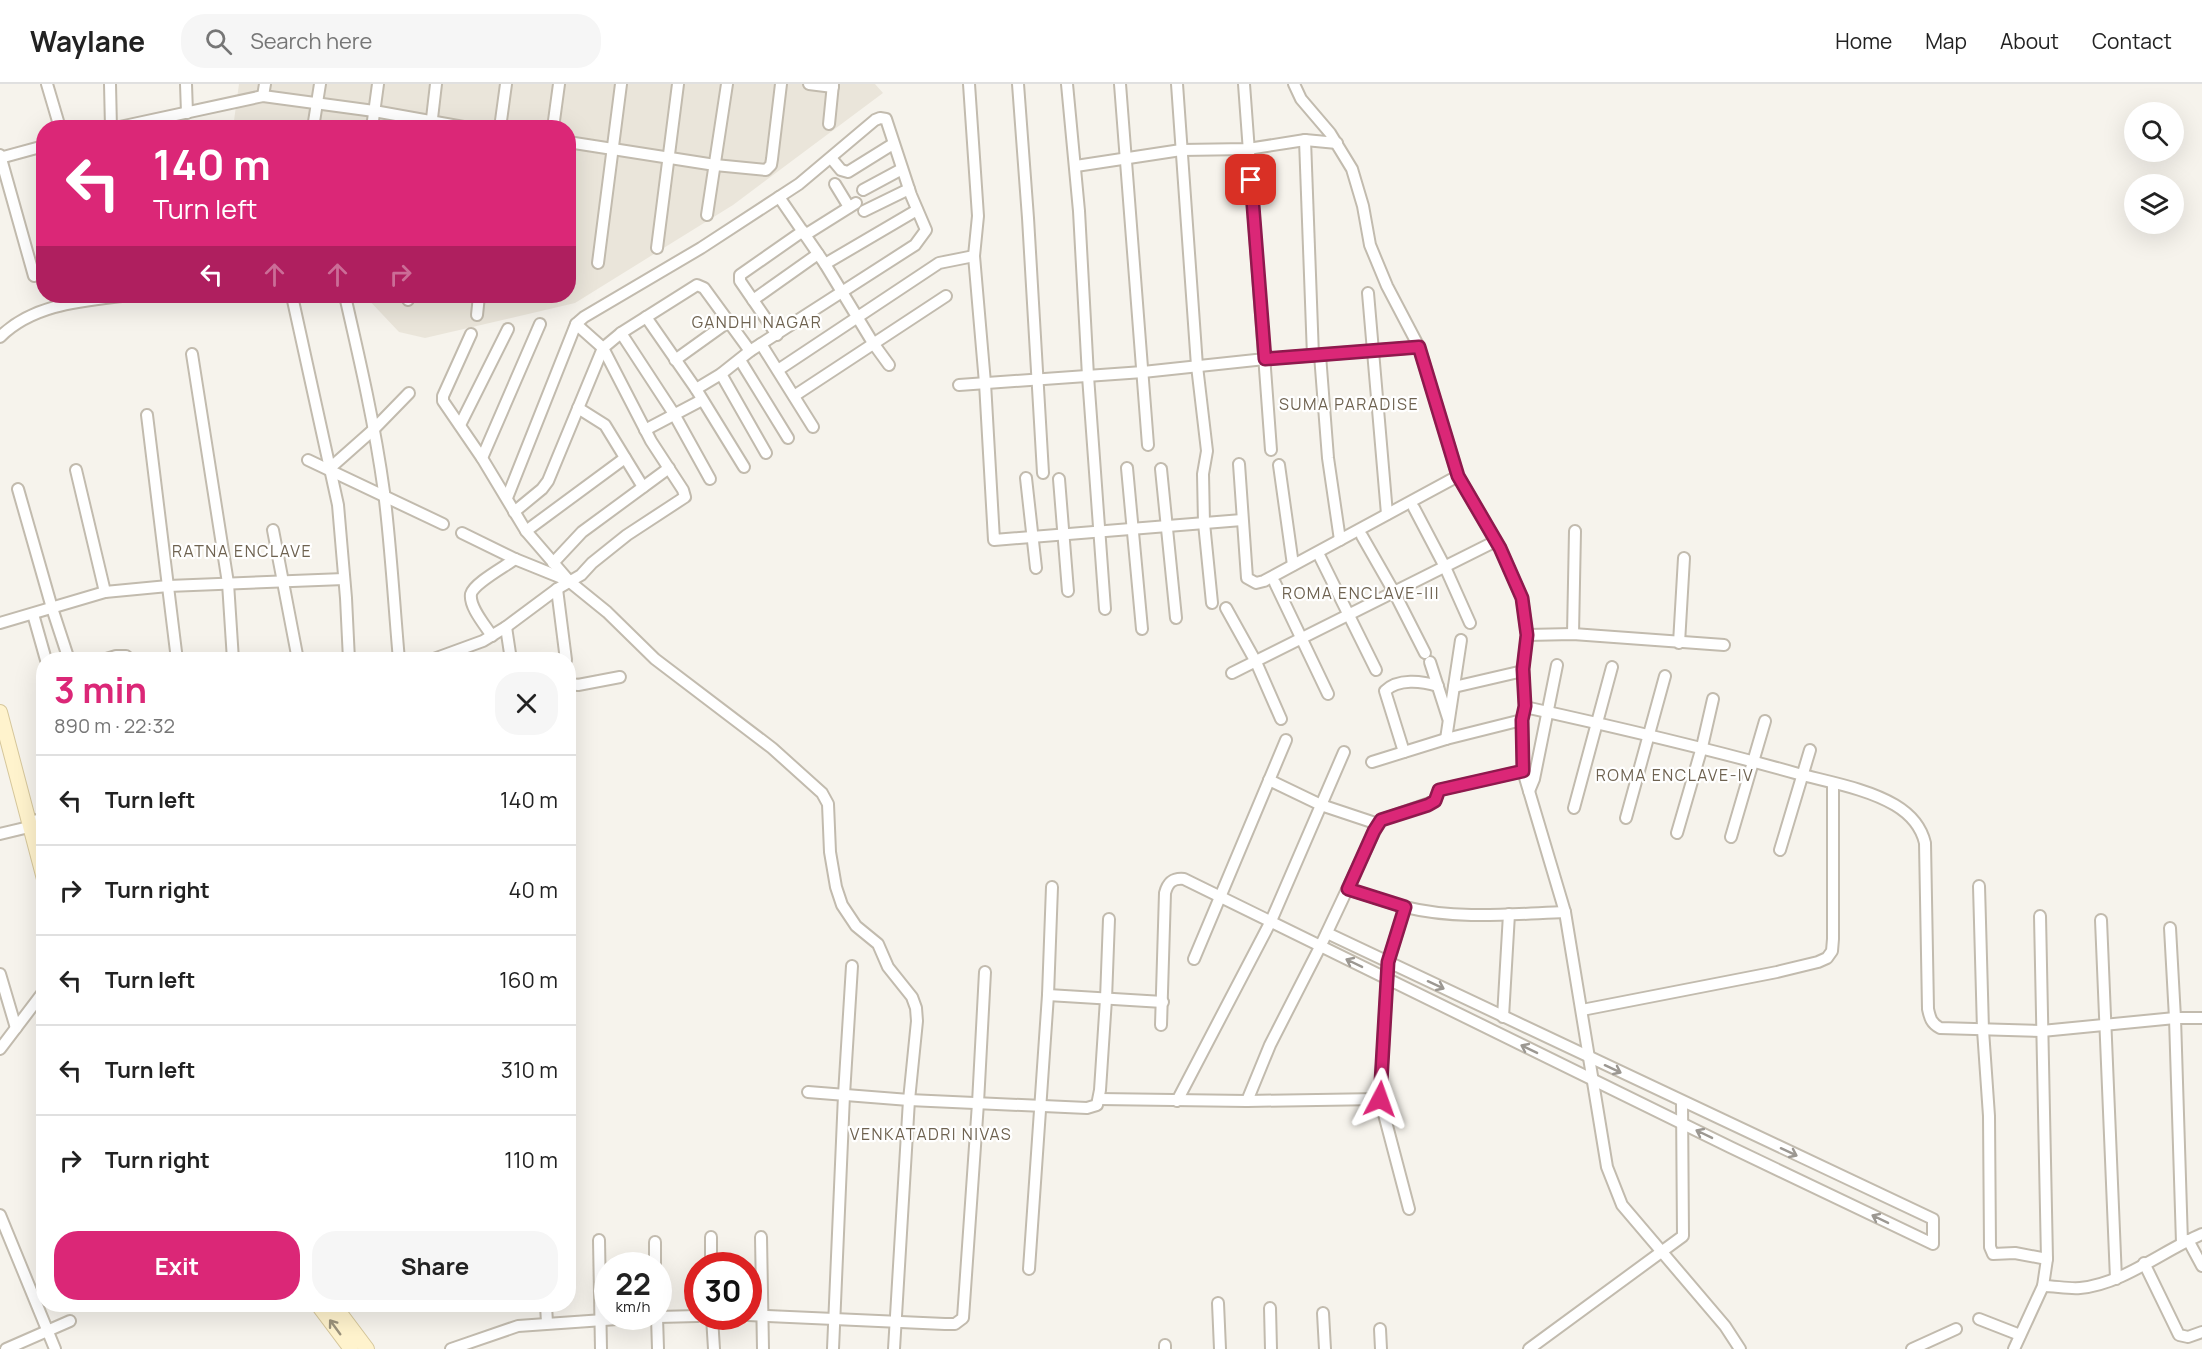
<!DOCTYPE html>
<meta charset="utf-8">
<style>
:root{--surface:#fff;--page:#f6f6f6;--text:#222;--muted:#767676;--line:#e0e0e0;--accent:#db2777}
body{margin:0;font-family:Manrope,sans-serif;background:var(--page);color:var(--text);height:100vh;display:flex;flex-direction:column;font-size:22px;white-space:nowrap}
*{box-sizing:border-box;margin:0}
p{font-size:20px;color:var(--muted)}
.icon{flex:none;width:33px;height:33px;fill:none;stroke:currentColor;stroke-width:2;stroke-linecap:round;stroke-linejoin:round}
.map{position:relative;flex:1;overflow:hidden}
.details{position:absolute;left:36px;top:568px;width:540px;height:660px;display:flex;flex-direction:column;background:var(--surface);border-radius:24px;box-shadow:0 6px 24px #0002}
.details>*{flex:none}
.top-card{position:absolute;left:36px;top:36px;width:540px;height:183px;border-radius:24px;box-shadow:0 6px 24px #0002;background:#db2777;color:#fff;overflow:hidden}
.controls{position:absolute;left:2124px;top:18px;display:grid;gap:12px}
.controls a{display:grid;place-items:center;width:60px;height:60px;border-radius:50%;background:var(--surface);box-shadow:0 6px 24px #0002;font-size:30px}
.speed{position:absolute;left:594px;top:1168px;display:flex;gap:12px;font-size:30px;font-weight:700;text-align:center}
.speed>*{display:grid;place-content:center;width:78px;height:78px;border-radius:50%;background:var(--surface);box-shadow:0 6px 24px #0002;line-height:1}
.speed small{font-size:15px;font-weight:400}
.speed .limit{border:9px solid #d22;background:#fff;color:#111}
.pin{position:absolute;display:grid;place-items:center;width:51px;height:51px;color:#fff;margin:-26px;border-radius:12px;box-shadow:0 3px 9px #0006}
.me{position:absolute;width:66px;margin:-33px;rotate:4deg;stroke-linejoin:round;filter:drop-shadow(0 0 4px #0008)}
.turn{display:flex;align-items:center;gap:21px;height:126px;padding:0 18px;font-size:27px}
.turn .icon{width:78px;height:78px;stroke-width:2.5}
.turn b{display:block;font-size:42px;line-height:51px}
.lanes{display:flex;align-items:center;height:57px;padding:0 18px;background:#0003;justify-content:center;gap:30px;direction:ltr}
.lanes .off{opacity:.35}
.round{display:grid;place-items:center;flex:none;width:63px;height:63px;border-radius:24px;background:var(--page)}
.head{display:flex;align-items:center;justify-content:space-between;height:102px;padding:0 18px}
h1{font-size:36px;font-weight:700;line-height:45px;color:var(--accent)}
.button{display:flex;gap:12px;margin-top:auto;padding:12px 18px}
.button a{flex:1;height:69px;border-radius:24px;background:var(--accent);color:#fff;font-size:24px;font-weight:700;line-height:69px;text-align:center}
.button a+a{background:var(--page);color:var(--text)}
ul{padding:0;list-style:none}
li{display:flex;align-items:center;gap:18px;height:90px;padding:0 18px;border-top:2px solid var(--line)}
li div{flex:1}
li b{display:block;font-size:22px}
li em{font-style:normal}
header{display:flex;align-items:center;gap:36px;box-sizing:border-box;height:84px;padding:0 30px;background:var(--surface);border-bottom:2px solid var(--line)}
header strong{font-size:28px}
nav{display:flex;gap:33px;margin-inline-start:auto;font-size:21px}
.search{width:420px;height:54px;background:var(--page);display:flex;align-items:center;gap:15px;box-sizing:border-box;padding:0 21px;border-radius:24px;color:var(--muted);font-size:22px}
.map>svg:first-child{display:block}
</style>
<header>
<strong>Waylane</strong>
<div class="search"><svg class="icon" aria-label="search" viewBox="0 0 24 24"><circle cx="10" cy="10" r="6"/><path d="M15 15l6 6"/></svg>Search here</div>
<nav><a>Home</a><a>Map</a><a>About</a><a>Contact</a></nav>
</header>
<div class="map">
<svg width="2202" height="1265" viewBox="0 0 2202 1265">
<rect width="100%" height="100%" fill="#f6f3ec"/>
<polygon fill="#eae5da" points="239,0 875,0 883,9 733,121 575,219 425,254 399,248 365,212 568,212 568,44 233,44"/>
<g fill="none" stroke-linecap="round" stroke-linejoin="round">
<g stroke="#c2bbae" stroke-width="14">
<g id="street">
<polyline points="47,0 60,44"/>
<polyline points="110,0 111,44"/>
<polyline points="186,0 187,29"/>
<polyline points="809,0 833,3"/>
<polyline points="969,0 978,132 974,172 985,299 994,456 1242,436"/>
<polyline points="1018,0 1028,134 1043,389"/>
<polyline points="1067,0 1079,127 1088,292 1105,525"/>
<polyline points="1120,0 1148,361"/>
<polyline points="1177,0 1197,282 1207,367 1203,390 1204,439 1212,519"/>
<polyline points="1244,0 1271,366"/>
<polyline points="1294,0 1301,15 1330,49 1352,85 1363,122 1370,161 1387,202 1419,263 1458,392 1500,464 1522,514 1527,551 1523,585 1525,623 1522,636 1523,687 1565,828 1607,1083 1622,1121 1725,1242 1740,1265"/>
<polyline points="263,12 265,0"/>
<polyline points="829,40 833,0"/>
<polyline points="431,43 436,0"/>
<polyline points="115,44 263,12 374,27 469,44"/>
<polyline points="313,44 320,0"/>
<polyline points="372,44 378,0"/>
<polyline points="500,44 506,0"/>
<polyline points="553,44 559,0"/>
<polyline points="1305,56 1313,272"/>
<polyline points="568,58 715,81 766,86 771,81 772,75 781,0"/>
<polyline points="0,71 34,192"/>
<polyline points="0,74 44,62"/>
<polyline points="831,74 841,86 848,88 893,60"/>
<polyline points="1076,82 1181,66 1248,65 1305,56 1337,59"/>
<polyline points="835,100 849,123"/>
<polyline points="863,106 902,85"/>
<polyline points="779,113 825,180 873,259 889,281"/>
<polyline points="864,127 909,105"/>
<polyline points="707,131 727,0"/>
<polyline points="805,151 856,119"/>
<polyline points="657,164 678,0"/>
<polyline points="598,179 621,0"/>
<polyline points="825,180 917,126"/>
<polyline points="1368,209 1387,430"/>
<polyline points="292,212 338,421 346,514 349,576"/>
<path d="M 345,212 C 360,277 375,342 384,408 C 391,464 394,520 399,576"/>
<polyline points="408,216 409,212"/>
<polyline points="753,216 818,170"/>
<polyline points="477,231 479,212"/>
<polyline points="646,233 696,305 744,383"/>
<polyline points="621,249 674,330 710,395"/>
<polyline points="471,250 443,312 443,317 482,374 526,447 570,498 607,528 655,575 772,664 822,709 828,720 830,768 836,803 842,821 856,842 878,860 888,883 912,913 916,924 917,937 909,1016 894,1265"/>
<polyline points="777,251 740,197 740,191 803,147"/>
<path d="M 0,253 C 32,221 80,217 122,212"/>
<polyline points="761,260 813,343"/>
<polyline points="192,270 228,499 233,576"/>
<polyline points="1320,271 1328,374 1340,456"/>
<polyline points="675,276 728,238"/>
<polyline points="740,276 788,354"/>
<polyline points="778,286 939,179 974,172"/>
<polyline points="721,290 766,369"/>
<polyline points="959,301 1143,288 1265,275 1419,263"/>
<polyline points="794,312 946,212"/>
<polyline points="578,324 605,341 643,403"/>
<polyline points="147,331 177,576"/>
<polyline points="460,341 508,245"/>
<polyline points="645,346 702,316"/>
<polyline points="482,374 540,240"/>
<polyline points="308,376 443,440"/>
<polyline points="1239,380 1247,494 1256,499 1264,497 1458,392"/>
<polyline points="1279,381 1293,481"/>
<polyline points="1127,384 1142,545"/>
<polyline points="329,385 373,346 409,309"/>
<polyline points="1161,385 1176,534"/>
<polyline points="76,386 105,508"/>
<polyline points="1026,394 1036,484"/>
<polyline points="1059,395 1068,507"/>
<polyline points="18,405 52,524 69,576"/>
<polyline points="507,414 576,240 584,233 701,164 799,100 875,36 880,34 886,35 911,111 926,146 915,161 750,267 721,290 696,305"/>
<polyline points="1414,424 1445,483 1470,539"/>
<polyline points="514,428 542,405 548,397 603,264 621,249 697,201 704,204 750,267"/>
<polyline points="273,446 298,576"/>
<polyline points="526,447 625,374"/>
<polyline points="462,449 515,475 567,496"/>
<polyline points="1362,452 1394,508 1425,569"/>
<polyline points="1320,473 1376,586"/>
<polyline points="553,479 582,448 669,384"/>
<polyline points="1275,499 1328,610"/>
<polyline points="557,505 566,576"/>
<polyline points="1226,524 1256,578 1281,635"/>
<polyline points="33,530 46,576"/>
<polyline points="0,539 105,508 168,502 344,495"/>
<polyline points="506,543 511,576"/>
<polyline points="1573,550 1575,447"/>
<polyline points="1527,551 1573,550 1724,561"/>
<path d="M 492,552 C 485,541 469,523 471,510 C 474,499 506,482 515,475"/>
<polyline points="1679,559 1684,474"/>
<polyline points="103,576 116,572 126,572 130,576"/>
<polyline points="431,576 483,557 506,543 557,505 581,491 592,479 627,451 685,413 683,406 651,357 603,264 576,240"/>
<polyline points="1430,578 1448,634"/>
<polyline points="1232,589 1496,457"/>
<polyline points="568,594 572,600 578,601 620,593"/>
<polyline points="1454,603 1523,587"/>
<path d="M 1525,623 C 1616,643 1706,664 1795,689 C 1828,698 1866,704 1895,721 C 1910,730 1921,742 1925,759 L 1928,925 C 1930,934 1931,939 1940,944 L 2042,947 L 2175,934 L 2202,934"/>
<polyline points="1446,655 1461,556"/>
<path d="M 1404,668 L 1385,607 C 1398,594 1422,597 1438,602"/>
<polyline points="1372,678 1446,655 1522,636"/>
<polyline points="1269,696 1321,721 1378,740"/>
<polyline points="1529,707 1534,695 1557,581"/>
<polyline points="1574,724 1612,583"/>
<polyline points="1626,734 1665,592"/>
<polyline points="28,739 44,734"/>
<polyline points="1677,749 1702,663 1713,615"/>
<polyline points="0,750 29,743"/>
<polyline points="1731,753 1765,637"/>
<polyline points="1780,766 1810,666"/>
<polyline points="1979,802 1983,946 1989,1032 1990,1163 1993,1170 2015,1169 2047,1175"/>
<path d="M 1348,805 C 1367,811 1386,818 1405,823 C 1457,836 1513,830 1565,828"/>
<polyline points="1405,823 1388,878 1380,1015 1409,1125"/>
<polyline points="2101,836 2116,1195"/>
<polyline points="2170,844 2175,934 2182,1159"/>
<polyline points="1194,875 1286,656"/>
<polyline points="0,890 16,944"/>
<polyline points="1048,911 1163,918"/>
<polyline points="1582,926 1777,888 1818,878 1827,874 1832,867 1833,855 1833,700"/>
<polyline points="1503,933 1509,830"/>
<path d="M 1161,941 L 1165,809 C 1168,798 1173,794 1184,795 L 1730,1063 L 1933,1160 L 1933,1135 L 1327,849"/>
<polyline points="0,965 44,907"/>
<polyline points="808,1008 909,1016 1087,1024 1097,1021 1100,1006 1106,915 1109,835"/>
<polyline points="1099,1015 1247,1017 1380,1015"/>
<polyline points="1177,1017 1271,837 1344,668"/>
<polyline points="1247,1017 1270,961 1320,863 1378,740 1381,736 1435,717 1439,706 1523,687"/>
<polyline points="0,1131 55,1265"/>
<polyline points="711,1153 711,1182"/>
<polyline points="761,1153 763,1265"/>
<polyline points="599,1156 601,1265"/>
<polyline points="2188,1156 2202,1182"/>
<polyline points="655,1158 655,1182"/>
<polyline points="2144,1179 2179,1251 2188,1253 2202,1248"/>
<polyline points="1029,1185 1048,911 1052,803"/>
<path d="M 2043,1202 C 2055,1202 2068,1205 2080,1204 C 2123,1200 2162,1167 2202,1150"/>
<polyline points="1218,1219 1220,1265"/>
<polyline points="546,1221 547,1239"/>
<polyline points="1270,1224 1271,1265"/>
<polyline points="1323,1229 1325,1265"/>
<polyline points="748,1231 945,1240 955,1240 963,1234 978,1019 985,888"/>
<polyline points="657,1233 658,1265"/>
<polyline points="658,1233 698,1232"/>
<polyline points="712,1233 714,1265"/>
<polyline points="1979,1235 2020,1251"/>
<polyline points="1380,1245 1381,1265"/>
<polyline points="1165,1261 1165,1265"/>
<polyline points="6,1265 70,1237"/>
<polyline points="451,1265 518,1242 646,1233"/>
<polyline points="833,1265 844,1011 852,882"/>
<polyline points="1529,1265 1683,1152 1682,1018"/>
<polyline points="1912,1265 1956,1245"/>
<polyline points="2014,1265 2043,1202 2047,1175 2040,832"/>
</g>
</g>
<g stroke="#d6c79b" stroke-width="16">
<g id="secondary">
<polyline points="0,628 44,795"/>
<polyline points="318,1221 351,1265"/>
<polyline points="334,1221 367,1265"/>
</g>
</g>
<use href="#street" stroke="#fff" stroke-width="10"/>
<use href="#secondary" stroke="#fff3cd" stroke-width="14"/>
</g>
<defs><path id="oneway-shaft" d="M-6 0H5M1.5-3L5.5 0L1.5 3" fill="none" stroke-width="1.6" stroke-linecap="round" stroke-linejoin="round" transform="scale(1.5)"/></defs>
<g stroke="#9c9892">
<use href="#oneway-shaft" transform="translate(1354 879) rotate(-154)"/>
<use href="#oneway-shaft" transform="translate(1436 901) rotate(25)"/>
<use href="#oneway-shaft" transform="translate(1529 965) rotate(-154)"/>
<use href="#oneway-shaft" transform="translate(1613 985) rotate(25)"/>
<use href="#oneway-shaft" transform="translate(1704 1050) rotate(-154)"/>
<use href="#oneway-shaft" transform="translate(1789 1068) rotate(25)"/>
<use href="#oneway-shaft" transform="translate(1880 1135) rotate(-154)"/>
</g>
<use stroke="#9c937c" href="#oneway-shaft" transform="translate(335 1243) rotate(-126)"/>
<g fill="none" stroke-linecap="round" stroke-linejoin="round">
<g stroke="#8e194d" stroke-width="15">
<polyline id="route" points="1251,96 1265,275 1419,263 1458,392 1500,464 1522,514 1527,551 1523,585 1525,622 1522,636 1523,687 1439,706 1435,717 1428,721 1381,736 1374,747 1348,805 1405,823 1388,878 1380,1015"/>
</g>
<use href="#route" stroke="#db2777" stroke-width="10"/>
</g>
<g text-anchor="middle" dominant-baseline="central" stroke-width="4.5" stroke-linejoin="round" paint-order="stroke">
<g font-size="16" letter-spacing="1.5" fill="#6e6250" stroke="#fff">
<text x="757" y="238">GANDHI NAGAR</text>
<text x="1349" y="320">SUMA PARADISE</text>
<text x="242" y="467">RATNA ENCLAVE</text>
<text x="1361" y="509">ROMA ENCLAVE-III</text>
<text x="1675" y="691">ROMA ENCLAVE-IV</text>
<text x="931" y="1050">VENKATADRI NIVAS</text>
</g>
</g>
</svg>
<div class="controls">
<a><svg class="icon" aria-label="search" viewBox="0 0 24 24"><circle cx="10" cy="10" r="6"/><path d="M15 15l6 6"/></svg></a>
<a><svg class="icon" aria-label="layers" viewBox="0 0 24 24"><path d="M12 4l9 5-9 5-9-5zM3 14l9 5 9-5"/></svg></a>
</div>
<div class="speed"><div>22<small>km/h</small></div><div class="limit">30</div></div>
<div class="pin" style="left:1251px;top:96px;background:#d93025"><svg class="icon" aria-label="arrive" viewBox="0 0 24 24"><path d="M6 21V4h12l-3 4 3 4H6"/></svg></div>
<svg class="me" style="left:1380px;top:1015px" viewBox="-20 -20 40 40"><path d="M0-17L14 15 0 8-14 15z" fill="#db2777" stroke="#fff" stroke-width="4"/></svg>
<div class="top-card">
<div class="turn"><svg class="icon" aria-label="left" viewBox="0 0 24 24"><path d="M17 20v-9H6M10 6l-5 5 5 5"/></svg><div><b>140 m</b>Turn left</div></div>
<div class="lanes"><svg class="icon" aria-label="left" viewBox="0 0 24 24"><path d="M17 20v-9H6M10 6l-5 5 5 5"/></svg><svg class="icon off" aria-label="ahead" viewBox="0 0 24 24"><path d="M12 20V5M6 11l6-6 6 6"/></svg><svg class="icon off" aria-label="ahead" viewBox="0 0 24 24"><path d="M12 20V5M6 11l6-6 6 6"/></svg><svg class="icon off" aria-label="right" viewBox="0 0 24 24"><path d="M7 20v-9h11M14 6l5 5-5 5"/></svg></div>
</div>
<section class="details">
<div class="head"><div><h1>3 min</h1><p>890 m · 22:32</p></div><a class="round"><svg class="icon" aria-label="close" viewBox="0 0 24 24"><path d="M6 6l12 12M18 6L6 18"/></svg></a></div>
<ul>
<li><svg class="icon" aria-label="left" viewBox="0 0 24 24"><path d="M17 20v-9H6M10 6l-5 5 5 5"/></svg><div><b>Turn left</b></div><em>140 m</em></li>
<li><svg class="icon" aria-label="right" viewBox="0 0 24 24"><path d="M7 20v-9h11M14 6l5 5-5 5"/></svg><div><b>Turn right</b></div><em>40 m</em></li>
<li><svg class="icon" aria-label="left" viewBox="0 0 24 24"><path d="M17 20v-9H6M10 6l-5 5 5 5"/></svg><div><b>Turn left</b></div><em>160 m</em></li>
<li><svg class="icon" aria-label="left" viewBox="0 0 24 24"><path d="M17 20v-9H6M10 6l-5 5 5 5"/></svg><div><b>Turn left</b></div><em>310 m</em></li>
<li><svg class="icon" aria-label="right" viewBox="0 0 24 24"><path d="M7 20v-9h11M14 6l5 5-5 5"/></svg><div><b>Turn right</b></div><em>110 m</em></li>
</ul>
<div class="button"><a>Exit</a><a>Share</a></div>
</section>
</div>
